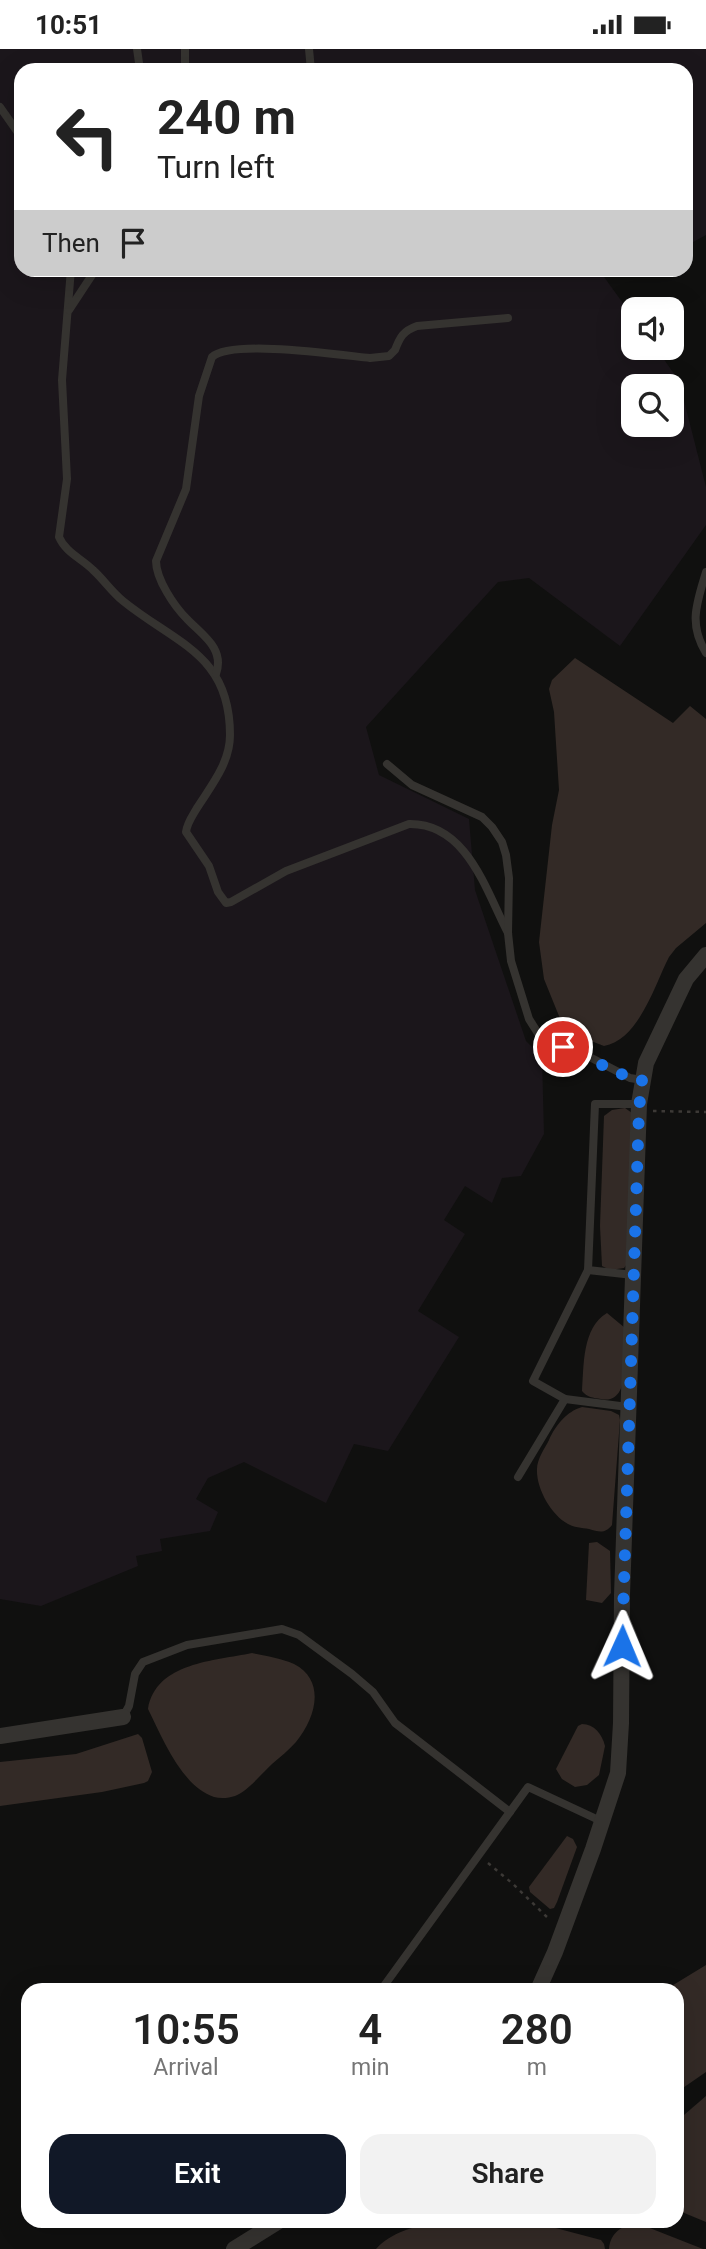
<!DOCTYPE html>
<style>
:root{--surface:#fff;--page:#f2f2f2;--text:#222;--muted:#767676;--accent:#111827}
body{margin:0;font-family:Roboto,sans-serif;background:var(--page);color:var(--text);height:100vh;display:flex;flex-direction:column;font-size:26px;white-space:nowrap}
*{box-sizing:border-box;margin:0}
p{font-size:23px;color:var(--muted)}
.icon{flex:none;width:38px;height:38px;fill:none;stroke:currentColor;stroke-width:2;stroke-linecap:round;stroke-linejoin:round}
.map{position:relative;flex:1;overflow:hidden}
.side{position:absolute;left:21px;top:1934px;width:663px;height:245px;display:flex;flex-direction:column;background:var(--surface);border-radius:21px;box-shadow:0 7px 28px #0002}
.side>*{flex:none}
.guide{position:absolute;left:14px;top:14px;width:679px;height:214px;border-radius:21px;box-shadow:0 7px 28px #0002;background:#fff;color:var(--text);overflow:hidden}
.fabs{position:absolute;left:621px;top:248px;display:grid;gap:14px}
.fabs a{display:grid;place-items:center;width:63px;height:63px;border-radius:14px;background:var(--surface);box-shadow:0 7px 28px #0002;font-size:35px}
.pin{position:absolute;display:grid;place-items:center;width:60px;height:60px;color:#fff;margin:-30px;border:4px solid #fff;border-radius:50%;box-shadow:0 2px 7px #0007}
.me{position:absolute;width:77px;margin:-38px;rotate:1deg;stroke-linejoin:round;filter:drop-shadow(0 0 5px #0008)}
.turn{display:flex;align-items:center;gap:24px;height:147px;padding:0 28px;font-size:32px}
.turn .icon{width:91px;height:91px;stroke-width:2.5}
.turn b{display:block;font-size:49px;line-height:60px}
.then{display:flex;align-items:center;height:66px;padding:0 28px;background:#0003;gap:14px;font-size:26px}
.eta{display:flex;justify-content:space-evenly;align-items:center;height:119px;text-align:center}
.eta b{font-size:42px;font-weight:600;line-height:49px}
.button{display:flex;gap:14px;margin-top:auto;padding:14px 28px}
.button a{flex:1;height:80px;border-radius:21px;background:var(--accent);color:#fff;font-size:28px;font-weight:600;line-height:80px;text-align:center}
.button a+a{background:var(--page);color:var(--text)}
.status{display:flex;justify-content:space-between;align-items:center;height:49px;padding:0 35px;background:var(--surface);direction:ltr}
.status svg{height:19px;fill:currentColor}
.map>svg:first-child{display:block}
</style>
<div class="status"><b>10:51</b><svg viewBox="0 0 49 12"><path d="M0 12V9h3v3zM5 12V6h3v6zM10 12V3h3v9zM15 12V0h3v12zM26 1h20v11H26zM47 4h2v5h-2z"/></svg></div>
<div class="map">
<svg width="706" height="2200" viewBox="0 0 706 2200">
<rect width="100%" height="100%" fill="#10100f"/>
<path fill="#1b161b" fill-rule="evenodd" d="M 0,0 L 706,0 L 706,186 L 686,197 L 686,21 L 21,21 L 21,220 L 599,221 L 633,268 L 634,299 L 656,299 L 679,332 L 706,438 L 706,476 L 620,597 L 529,529 L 498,533 L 366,678 L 379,726 L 469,770 L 475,841 L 526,992 L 542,1008 L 544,1085 L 521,1127 L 502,1129 L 492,1154 L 465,1137 L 444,1171 L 465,1185 L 418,1262 L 459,1288 L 388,1402 L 354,1395 L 326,1454 L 244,1413 L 208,1429 L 196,1450 L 218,1463 L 210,1482 L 160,1490 L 162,1502 L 136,1507 L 138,1517 L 41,1557 L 0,1550 ZM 634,338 L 672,338 L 672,376 L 634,376 Z"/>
<g fill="#332a26">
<path d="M 575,609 L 673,674 L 690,657 L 706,670 L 706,874 L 676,899 L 669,908 C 655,935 639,991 604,997 L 578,987 L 561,972 L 544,930 L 539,893 L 552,776 L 559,741 L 554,663 L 549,640 L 552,631 Z"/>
<polygon points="625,1059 632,1064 627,1215 624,1219 610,1221 602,1217 600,1177 604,1067 612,1061"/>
<path d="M 607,1264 L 625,1279 C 624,1299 633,1357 601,1350 C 593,1349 587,1348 582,1342 C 584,1316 582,1279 607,1264 Z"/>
<path d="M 582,1358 L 611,1362 L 619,1366 L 620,1371 L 612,1476 C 605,1485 599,1483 589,1480 C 582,1479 573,1478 568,1475 C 551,1466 536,1439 537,1420 C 537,1410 545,1399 549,1391 C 555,1377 567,1362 582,1358 Z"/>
<polygon points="597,1493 610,1502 611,1544 602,1554 586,1551 589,1494"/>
<path d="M 252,1604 C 266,1607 281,1609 294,1615 C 327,1632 315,1670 296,1693 C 289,1701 280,1708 272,1715 C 261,1725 249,1741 235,1747 C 229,1749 221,1750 214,1748 C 181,1737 162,1688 148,1660 C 156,1613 215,1612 252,1604 Z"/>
<path d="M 582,1675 C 594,1675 602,1685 605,1697 L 599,1726 L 587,1736 L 575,1738 L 562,1730 L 556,1720 L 578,1677 Z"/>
<polygon points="138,1685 142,1689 152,1723 148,1732 144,1734 102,1743 0,1757 0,1713 76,1705"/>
<polygon points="567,1787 573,1790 577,1798 557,1853 554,1859 550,1860 530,1843 529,1838"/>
<polygon points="706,1916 706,2023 677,2043 677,1941 665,1941"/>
<polygon points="706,2047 706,2173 677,2161 677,2072"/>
<path d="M 434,2172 L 529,2172 L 601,2191 L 604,2195 L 605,2200 L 376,2200 C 391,2183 413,2179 434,2172 Z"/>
<path d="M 637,2174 L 703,2200 L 609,2200 C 610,2184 622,2176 637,2174 Z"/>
</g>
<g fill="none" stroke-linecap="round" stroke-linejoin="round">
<g stroke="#3c3936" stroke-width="2.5" stroke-dasharray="3.5 5" stroke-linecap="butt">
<polyline points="653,1062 706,1063"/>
<polyline points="488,1814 513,1835 550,1871"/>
</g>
<g stroke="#353330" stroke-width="8">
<polyline points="137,0 140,21"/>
<polyline points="185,0 185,21"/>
<polyline points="309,0 311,21"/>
<polyline points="0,58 21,88"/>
<path d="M 71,220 L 62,331 L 67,430 L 59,488 C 66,504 81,509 93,521 C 104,531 111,542 123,552 C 176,595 230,605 230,686 C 230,714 211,737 197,759 C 193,766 187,774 186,783 L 209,817 L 218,843 L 226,854 L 231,853 L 286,822 L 409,775 C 467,774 486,842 508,884"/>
<polyline points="69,261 96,220"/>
<path d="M 706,523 C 697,554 688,574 706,604"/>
<path d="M 216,625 C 225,599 202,586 187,570 C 174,557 156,530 156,512 L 186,440 L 199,347 L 212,308 C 232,290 340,306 370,309 L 389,307 L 395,301 C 400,288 403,282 417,277 L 508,269"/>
<polyline points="387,715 412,736 482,768 492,778 502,793 506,806 509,829 508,884 511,912 529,970 541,989 549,995 580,1003 630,1029 642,1031"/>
<polyline points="588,1221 533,1332 565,1350 628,1358"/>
<polyline points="633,1226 588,1221 595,1055 639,1055"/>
<polyline points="518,1428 565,1350"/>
<polyline points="123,1668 129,1657 135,1625 143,1613 187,1596 282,1580 299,1586 352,1625 373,1643 395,1674 510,1763"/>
<polyline points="381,1941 528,1738 603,1773"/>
</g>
<g stroke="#353330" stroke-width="16">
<polyline points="0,1687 123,1668"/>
<polyline points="538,1941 555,1903 593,1800 618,1724 621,1674 622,1546 639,1055 646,1014 686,930 706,906"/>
<polyline points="234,2200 279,2172"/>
</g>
</g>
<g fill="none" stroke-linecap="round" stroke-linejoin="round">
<path stroke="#1a73e8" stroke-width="12" stroke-dasharray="0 21.6" d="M 563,998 C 587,1006 619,1028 642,1031 L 639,1061 L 622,1597"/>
</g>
</svg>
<div class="fabs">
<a><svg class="icon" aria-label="sound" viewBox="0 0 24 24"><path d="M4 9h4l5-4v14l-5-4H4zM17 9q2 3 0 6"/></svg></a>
<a><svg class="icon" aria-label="search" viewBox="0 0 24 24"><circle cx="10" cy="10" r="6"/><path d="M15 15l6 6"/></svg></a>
</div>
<div class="pin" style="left:563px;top:998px;background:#d93025"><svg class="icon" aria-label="arrive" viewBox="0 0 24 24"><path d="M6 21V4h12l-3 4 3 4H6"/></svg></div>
<svg class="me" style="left:622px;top:1597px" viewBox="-20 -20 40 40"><path d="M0-17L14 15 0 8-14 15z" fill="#1a73e8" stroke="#fff" stroke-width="4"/></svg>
<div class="guide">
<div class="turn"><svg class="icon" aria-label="left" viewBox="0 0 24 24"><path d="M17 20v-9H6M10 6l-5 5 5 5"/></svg><div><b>240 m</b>Turn left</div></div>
<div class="then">Then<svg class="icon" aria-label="arrive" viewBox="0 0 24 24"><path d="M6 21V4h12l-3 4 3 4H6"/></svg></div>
</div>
<section class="side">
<div class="eta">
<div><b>10:55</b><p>Arrival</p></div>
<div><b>4</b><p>min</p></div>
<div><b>280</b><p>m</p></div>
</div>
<div class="button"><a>Exit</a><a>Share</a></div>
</section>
</div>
